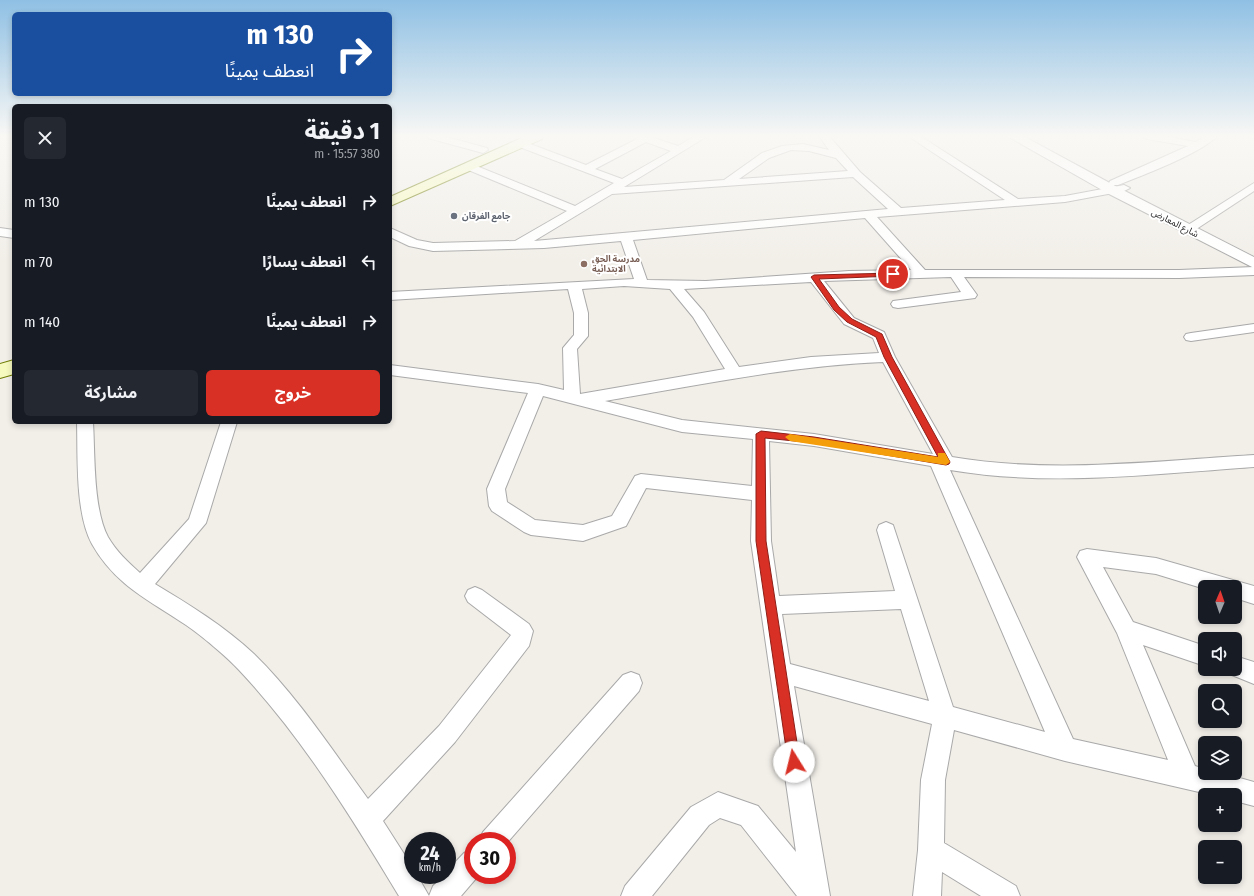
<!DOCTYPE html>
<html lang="ar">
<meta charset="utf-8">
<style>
:root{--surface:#171b24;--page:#242831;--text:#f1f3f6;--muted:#9ea1a6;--accent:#d93025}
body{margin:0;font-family:"Fira Sans Condensed","Noto Sans Arabic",sans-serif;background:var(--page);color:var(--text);direction:rtl;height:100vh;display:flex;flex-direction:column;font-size:15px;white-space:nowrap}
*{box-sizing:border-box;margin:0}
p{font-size:13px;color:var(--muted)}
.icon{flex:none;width:22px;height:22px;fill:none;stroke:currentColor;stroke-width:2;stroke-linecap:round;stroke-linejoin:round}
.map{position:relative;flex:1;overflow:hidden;direction:ltr}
.panel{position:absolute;left:12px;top:104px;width:380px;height:320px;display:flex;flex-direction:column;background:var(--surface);border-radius:6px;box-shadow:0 2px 6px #0003;direction:rtl}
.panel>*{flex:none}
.top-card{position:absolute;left:12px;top:12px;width:380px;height:84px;border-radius:6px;box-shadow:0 2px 6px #0003;direction:rtl;background:#1a4fa0;color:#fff;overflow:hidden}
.needle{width:26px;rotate:2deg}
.tools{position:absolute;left:1198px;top:580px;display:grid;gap:8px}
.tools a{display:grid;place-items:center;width:44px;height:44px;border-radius:6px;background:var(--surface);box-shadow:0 2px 6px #0003;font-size:20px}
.speed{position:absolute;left:404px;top:832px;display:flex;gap:8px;font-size:20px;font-weight:700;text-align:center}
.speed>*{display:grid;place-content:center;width:52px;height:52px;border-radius:50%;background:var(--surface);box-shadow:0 2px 6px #0003;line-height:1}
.speed small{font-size:10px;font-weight:400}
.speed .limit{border:6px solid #d22;background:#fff;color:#111}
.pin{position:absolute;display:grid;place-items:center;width:34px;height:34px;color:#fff;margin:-17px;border:2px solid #fff;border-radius:50%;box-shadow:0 1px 4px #0007}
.me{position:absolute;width:44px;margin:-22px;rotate:351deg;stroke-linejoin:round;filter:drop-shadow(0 0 3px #0008)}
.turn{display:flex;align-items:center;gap:14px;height:84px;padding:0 12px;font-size:18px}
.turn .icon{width:52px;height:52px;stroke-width:2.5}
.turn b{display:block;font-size:28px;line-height:34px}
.round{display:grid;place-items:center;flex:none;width:42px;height:42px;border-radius:6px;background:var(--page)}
.summary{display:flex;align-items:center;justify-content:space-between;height:68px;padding:0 12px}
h1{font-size:24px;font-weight:700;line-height:30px}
.action{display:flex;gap:8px;margin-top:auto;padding:8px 12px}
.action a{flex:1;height:46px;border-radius:6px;background:var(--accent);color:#fff;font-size:16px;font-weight:700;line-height:46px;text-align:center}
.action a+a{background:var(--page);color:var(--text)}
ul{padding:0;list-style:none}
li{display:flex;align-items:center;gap:12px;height:60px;padding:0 12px}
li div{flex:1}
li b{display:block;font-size:15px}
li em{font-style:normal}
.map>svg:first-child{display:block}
</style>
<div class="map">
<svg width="1254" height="896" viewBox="0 0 1254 896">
<rect width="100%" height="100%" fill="#f2efe9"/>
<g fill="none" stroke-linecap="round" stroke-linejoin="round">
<g stroke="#a9a9a9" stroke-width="2">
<g id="minor">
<polygon points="426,136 443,136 487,148 488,150 483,153 428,138"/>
<path d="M 633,136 L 648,136 L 678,146 L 695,136 L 706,137 L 624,187 L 724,180 L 762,153 L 782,146 L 803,144 L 829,150 L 819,136 L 829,136 L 860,172 L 901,208 L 1005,200 L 908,136 L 920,136 L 1018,199 L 1065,196 L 1124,185 L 1130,188 L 1124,191 L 1065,202 L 877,217 L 925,270 L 1179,270 L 1254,267 L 1254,275 L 1179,278 L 964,277 L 977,295 L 975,298 L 898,308 L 893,307 L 891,304 L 893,301 L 961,292 L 951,277 L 824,281 L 854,318 L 884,332 L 895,357 L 952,457 C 1052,474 1154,461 1254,455 L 1254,467 C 1153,474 1050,487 950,470 L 1073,739 L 1168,760 L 1117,633 L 1077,557 L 1080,551 L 1087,549 L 1156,558 L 1254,586 L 1254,604 L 1235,598 L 1235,587 L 1205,587 L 1205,589 L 1156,574 L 1103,567 L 1133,622 L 1205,646 L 1205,666 L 1143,645 L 1195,766 L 1205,769 L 1205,773 L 1222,773 L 1254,782 L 1254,806 L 1235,801 L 1235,795 L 1212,795 L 1065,761 L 954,730 L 945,780 L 944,843 L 1016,886 L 1020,896 L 981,896 L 942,872 L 941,896 L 913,896 L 918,850 L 921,780 L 932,724 L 794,686 L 830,896 L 797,896 L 741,825 L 720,818 L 709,825 L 652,896 L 621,896 L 625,886 L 691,807 L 718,792 L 758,806 L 796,852 L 751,541 L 752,500 L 646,488 L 626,526 L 583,541 L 531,535 L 524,532 L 492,511 L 489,506 L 487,489 L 528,393 L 390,375 L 390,365 L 538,384 L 564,390 L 563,348 L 574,335 L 574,313 L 568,289 L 390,300 L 390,292 L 634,279 L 621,241 L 544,248 L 433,251 L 409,246 L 390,237 L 390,228 L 417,240 L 433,243 L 515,241 L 567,211 L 466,169 L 465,167 L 466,165 L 474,165 L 575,206 L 614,183 L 517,146 L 516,144 L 517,142 L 525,142 L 586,165 L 637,139 ZM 646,142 L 671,151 L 622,179 L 595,169 ZM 791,150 L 809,151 L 836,158 L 848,171 L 739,179 L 769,158 ZM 853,177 L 888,209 L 534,241 L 612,194 ZM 865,218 L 911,270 L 849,271 L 706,281 L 647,280 L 633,240 ZM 811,282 L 844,324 L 873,338 L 879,353 L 811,357 L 739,367 L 704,312 L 684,289 ZM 624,286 L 670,289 L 693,317 L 725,369 L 580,394 L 577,349 L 588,336 L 588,313 L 582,289 ZM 883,362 L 933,454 L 814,434 L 682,420 L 605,401 C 698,385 789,366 883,362 ZM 543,396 L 682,432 L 753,439 L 752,486 L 641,474 L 635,476 L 612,516 L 583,525 L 535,520 L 507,502 L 505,489 ZM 769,441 L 814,446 L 931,466 L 1045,732 L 953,707 L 893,525 L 886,522 L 879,525 L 877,530 L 895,591 L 779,596 L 771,541 ZM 901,609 L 929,701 L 790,664 L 782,614 Z"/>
<path d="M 1142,136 L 1165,136 L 1196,142 L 1205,136 L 1217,136 C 1202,153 1141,176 1118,185 L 1110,185 L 1109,183 L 1110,181 L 1188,146 L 1147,139 Z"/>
<polygon points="1254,183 1254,191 1198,228 1194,229 1188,225"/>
<polygon points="0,228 14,230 14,238 0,236"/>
<polygon points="1254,324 1254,332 1191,341 1186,340 1184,337 1186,334 1191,333"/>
<path d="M 77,422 L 93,422 C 95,454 93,509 108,537 C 116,551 128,562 140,573 L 189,519 L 221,422 L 237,422 L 206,523 L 155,584 C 190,605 224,626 254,654 C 298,697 332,750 368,799 L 439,726 L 511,635 L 468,602 L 465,596 L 468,590 L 475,587 L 482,590 L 529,624 L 533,631 L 529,646 L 455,742 L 383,821 L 413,868 L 413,875 L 417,875 L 429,896 L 399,896 C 352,818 302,737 239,670 C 226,656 202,636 186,625 C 149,600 115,585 92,544 C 75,513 78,457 77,422 Z"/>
<polygon points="1235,656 1254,662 1254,684 1227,673 1225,669 1235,669"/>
<polygon points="631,672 639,675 642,683 639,691 507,843 507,841 479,841 483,832 623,675"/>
<polygon points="473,849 473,875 479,875 461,896 429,896 433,886 444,875 447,875 447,871 464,853"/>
</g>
</g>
<g stroke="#a9a9a9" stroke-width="2">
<polygon id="tertiary" points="1007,136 1023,136 1119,188 1254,257 1254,268 1109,194"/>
</g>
<g stroke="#707d05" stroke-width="2">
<g id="secondary">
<polygon points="526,136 543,136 542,139 390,206 390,197"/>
<polygon points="14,360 14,374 0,378 0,364"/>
</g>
</g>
<use href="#minor" fill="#fff" fill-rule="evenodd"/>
<use href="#tertiary" fill="#fff" fill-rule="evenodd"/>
<use href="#secondary" fill="#f7fabf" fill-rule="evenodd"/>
</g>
<linearGradient id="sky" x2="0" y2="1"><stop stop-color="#8fc0e4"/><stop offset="0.52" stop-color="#f9f8f5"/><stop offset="1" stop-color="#f9f8f5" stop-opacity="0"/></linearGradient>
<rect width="1254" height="262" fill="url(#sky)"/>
<polygon fill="#d93025" stroke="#8d1f18" points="895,273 896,274 893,276 819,279 839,307 852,319 882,334 892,357 950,462 949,464 946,465 814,443 765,438 766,541 800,762 799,766 794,768 789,766 788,762 756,541 756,434 761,431 814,437 938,457 884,357 876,337 847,322 834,310 811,277 814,275"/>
<polygon fill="#f59e0b" points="790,434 938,457 938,453 945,453 950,462 946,465 790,441 785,437"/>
<circle fill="#6b7280" stroke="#fff" stroke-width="1.5" cx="454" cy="216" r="4"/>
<circle fill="#8d6e63" stroke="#fff" stroke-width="1.5" cx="584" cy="264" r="4"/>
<g text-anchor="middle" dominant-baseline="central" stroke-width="4" stroke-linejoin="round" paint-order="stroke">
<g font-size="9" font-weight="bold" fill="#5b616d" stroke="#fff" text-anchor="start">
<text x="462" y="216">جامع الفرقان</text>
</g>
<g font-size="9" fill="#222" stroke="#fff">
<text transform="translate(1175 223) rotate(27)">شارع المعارض</text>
</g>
<g font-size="9" font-weight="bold" fill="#785e54" stroke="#fff" text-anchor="start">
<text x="592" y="259">مدرسة الحق<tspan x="592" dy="10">الابتدائية</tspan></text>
</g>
</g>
</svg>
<div class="tools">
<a><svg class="needle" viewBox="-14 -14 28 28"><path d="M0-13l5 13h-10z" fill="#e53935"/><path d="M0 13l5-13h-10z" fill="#9ea1a6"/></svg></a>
<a><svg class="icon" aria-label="sound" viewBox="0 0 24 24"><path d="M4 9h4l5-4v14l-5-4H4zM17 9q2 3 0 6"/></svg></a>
<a><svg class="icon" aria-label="search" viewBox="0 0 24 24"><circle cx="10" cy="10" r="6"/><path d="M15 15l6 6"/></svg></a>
<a><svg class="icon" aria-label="layers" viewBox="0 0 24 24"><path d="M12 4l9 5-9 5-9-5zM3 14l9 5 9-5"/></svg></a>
<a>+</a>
<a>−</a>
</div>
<div class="speed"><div>24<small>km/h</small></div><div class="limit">30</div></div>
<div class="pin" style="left:893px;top:274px;background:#d93025"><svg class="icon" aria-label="arrive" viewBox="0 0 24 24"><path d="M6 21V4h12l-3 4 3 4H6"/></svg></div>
<svg class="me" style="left:794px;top:762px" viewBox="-20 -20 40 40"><circle r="19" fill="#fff"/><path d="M0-13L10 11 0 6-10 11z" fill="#d93025"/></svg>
<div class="top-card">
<div class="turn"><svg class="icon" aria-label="right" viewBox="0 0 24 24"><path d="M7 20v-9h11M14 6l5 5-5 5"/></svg><div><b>130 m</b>انعطف يمينًا</div></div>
</div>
<section class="panel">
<div class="summary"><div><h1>1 دقيقة</h1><p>380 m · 15:57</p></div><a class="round"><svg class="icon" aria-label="close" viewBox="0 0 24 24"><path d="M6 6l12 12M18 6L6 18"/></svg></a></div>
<ul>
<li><svg class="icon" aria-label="right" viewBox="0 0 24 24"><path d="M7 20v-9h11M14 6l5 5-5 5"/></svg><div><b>انعطف يمينًا</b></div><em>130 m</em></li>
<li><svg class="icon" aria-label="left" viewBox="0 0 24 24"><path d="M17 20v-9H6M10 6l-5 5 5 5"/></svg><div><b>انعطف يسارًا</b></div><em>70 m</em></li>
<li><svg class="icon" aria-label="right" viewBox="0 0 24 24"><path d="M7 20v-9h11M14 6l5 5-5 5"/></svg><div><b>انعطف يمينًا</b></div><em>140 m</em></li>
</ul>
<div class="action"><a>خروج</a><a>مشاركة</a></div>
</section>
</div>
